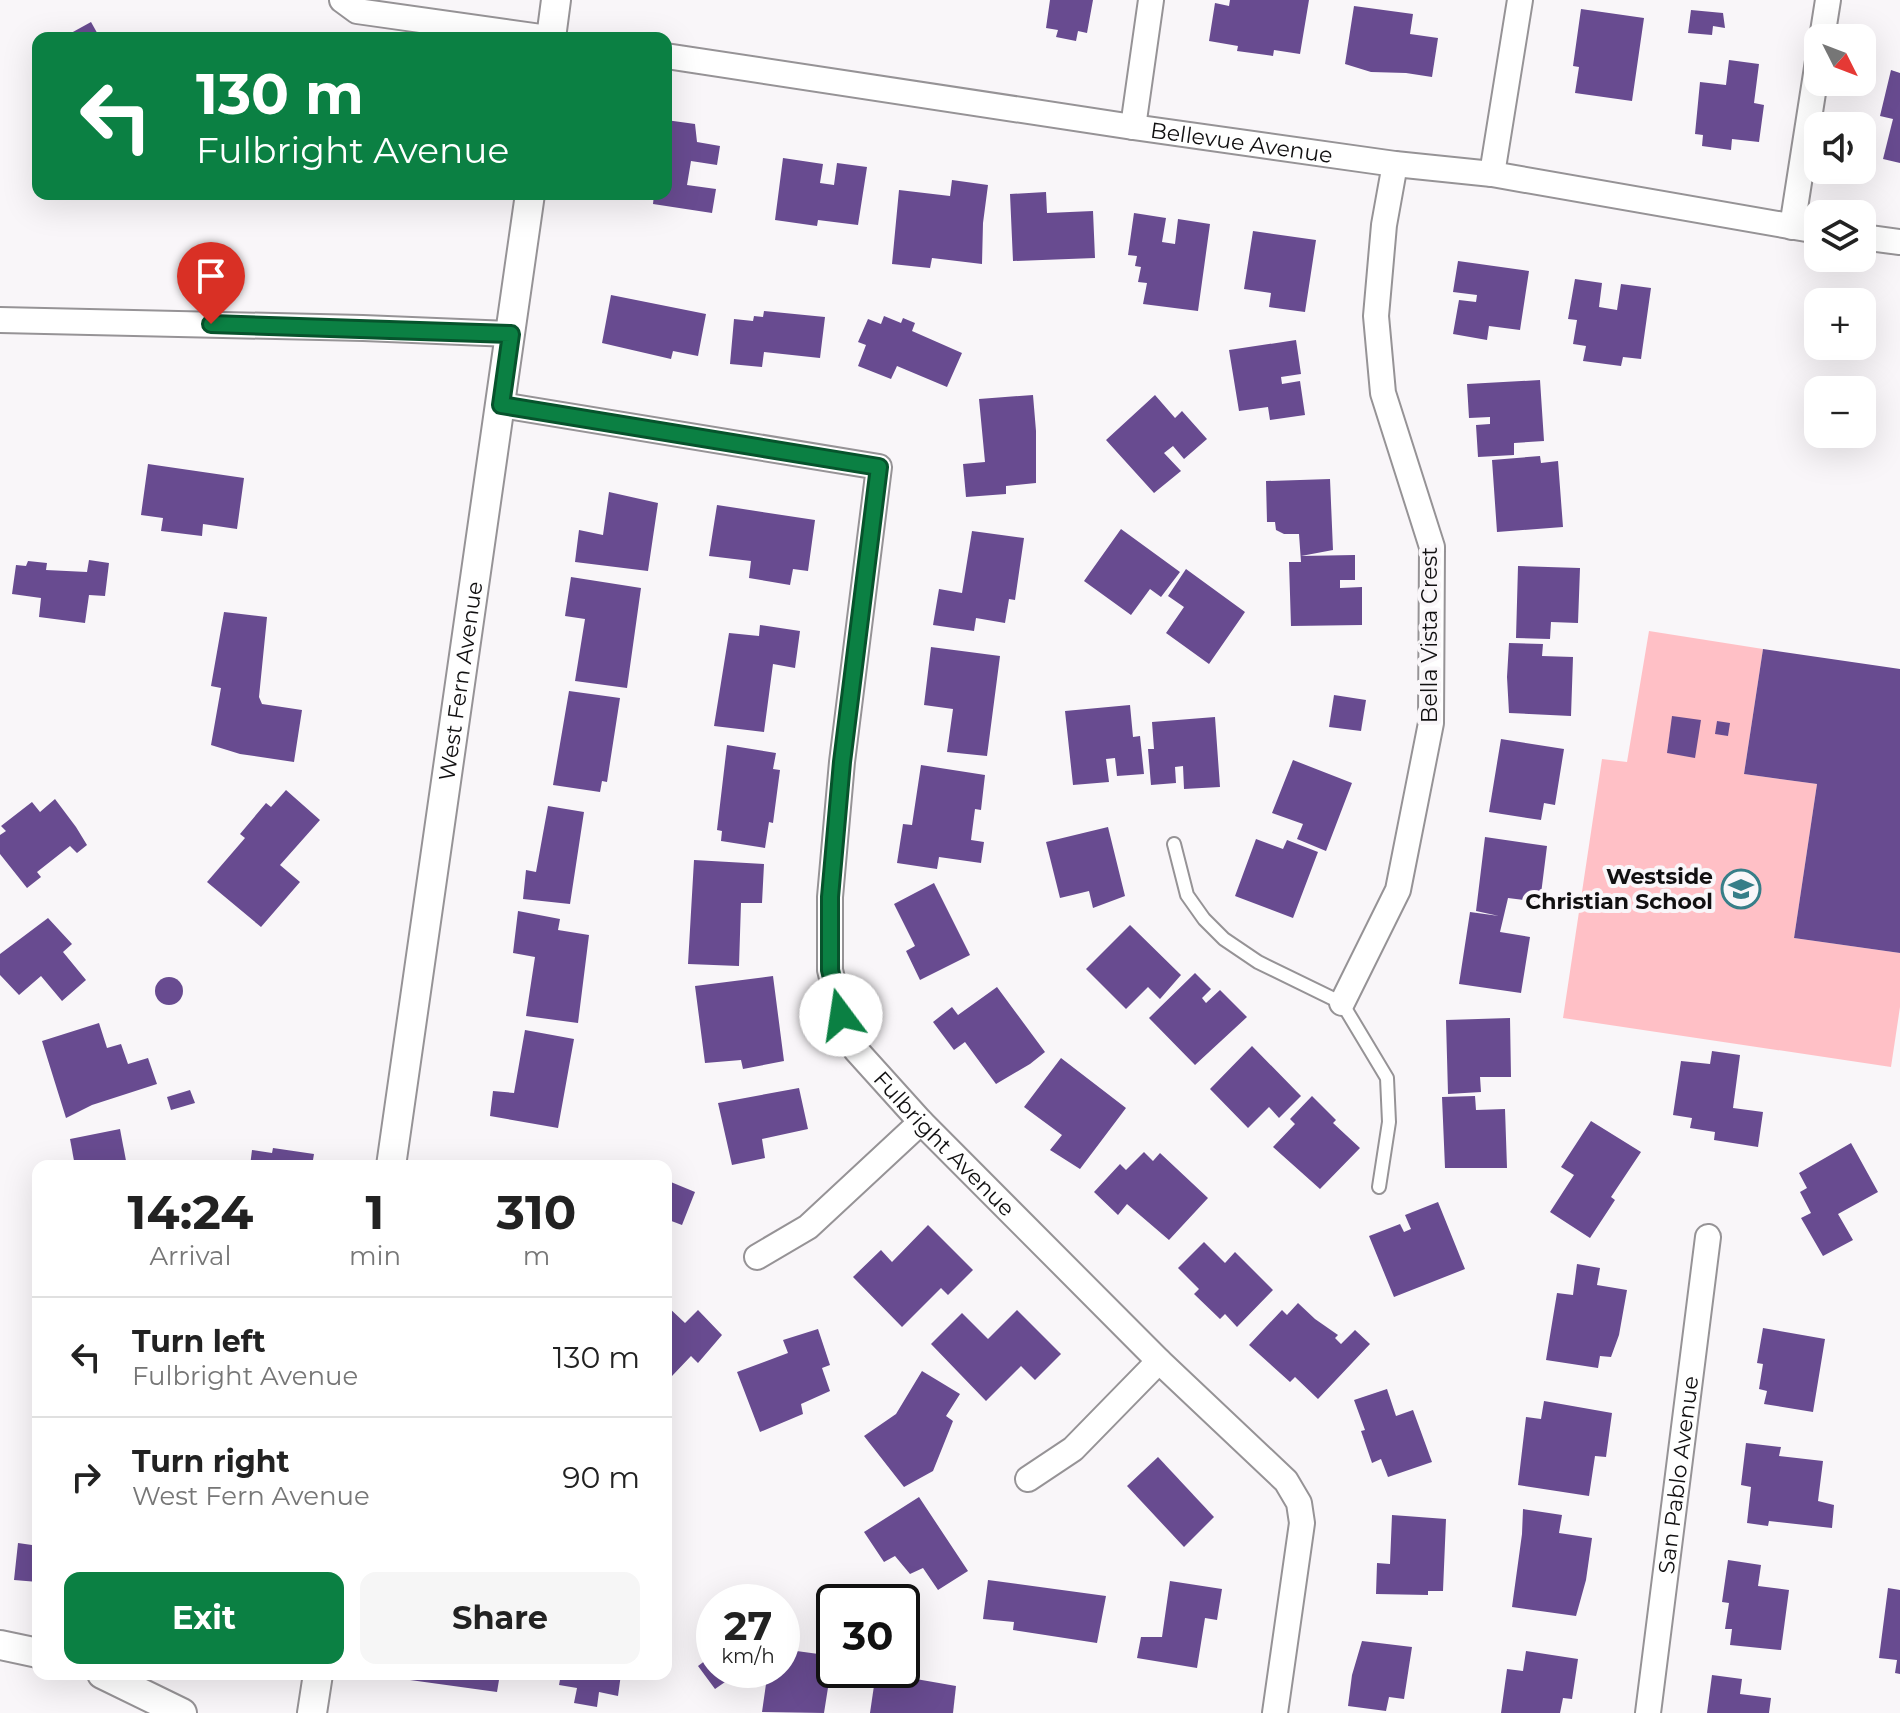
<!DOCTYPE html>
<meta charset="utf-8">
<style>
:root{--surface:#fff;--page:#f6f6f6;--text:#222;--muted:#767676;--line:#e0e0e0;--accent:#0b8043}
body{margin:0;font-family:Montserrat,sans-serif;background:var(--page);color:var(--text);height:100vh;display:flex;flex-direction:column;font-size:30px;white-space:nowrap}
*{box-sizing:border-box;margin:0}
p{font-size:26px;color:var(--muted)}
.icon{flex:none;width:44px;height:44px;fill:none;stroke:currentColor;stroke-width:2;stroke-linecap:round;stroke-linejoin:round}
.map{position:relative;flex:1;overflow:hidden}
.details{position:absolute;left:32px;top:1160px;width:640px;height:520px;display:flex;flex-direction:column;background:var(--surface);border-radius:16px;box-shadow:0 8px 32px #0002}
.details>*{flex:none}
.banner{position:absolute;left:32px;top:32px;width:640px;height:168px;border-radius:16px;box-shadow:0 8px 32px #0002;background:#0b8043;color:#fff;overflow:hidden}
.needle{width:52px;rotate:132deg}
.tools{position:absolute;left:1804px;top:24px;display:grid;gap:16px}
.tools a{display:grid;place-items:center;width:72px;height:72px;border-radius:16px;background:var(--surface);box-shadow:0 8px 32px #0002;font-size:40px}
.speed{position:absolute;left:696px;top:1584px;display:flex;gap:16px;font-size:40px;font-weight:700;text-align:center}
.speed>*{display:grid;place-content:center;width:104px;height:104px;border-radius:50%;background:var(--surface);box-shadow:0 8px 32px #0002;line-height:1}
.speed small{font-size:20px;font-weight:400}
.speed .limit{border:4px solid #111;border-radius:12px;background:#fff;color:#111}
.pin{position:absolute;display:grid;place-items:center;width:68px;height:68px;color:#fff;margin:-82px -34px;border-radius:50% 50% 50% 0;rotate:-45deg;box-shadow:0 0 8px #0007}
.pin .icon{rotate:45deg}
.me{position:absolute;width:88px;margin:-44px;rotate:346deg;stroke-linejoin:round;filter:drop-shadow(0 0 6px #0008)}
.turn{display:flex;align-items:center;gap:28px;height:168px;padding:0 32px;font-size:36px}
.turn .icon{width:104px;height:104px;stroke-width:2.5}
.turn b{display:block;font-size:56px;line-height:68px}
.eta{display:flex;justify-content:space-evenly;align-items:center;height:136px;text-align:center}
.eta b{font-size:48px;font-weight:700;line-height:56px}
.button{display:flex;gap:16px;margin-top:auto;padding:16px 32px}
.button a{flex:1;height:92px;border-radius:16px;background:var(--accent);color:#fff;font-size:32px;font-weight:700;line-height:92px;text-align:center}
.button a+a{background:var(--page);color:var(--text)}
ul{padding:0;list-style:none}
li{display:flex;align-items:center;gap:24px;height:120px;padding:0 32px;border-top:2px solid var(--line)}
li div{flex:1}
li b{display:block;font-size:30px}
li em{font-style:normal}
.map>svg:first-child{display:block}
</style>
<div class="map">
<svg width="1900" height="1713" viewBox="0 0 1900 1713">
<rect width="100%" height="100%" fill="#f9f6f9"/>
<polygon fill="#ffc0c6" points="1649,631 1763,649 1744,774 1817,784 1794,938 1900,953 1900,1007 1891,1067 1563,1018 1602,759 1627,762"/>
<g fill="#684b90">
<polygon points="1050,0 1093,0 1087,33 1078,31 1076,41 1056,37 1058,30 1046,28"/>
<polygon points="1230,0 1309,0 1300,54 1274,50 1273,56 1237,51 1238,46 1209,41 1215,3 1229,6"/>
<polygon points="1354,6 1413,14 1410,34 1438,38 1432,77 1406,73 1371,72 1345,64"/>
<polygon points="1581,9 1644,18 1632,101 1575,93 1579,67 1573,66"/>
<polygon points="1691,10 1723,13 1725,28 1713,26 1712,35 1688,33"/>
<polygon points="91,22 100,38 62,38"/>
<polygon points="1729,60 1759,64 1754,103 1764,105 1759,142 1732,139 1731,150 1702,146 1703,135 1695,134 1700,82 1726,85"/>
<polygon points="1891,70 1900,73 1900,163 1883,159 1893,119 1880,116"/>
<polygon points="666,120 695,124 697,142 720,146 717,165 691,161 687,185 716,189 712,213 653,204 654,194 666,194"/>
<polygon points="783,158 823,164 820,183 834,185 837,163 867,167 858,225 818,220 817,226 775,220"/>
<polygon points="952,180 988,185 983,223 982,264 932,258 930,268 892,264 899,190 950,196"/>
<polygon points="1046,192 1047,213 1093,211 1095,258 1013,261 1010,194"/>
<polygon points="1134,213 1166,218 1162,242 1175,244 1178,219 1210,224 1198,311 1143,304 1147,283 1138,282 1141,267 1135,266 1137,256 1128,255"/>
<polygon points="1253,231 1316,240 1305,312 1269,307 1271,293 1244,289"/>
<polygon points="1458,261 1529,271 1520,330 1489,326 1487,340 1453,334 1459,300 1476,302 1477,295 1453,292"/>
<polygon points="1575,279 1602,283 1599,307 1617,310 1621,284 1651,288 1641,359 1623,357 1621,366 1583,361 1586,346 1573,344 1577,320 1568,319"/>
<polygon points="611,295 706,314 698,356 673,351 671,359 602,343"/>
<polygon points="764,311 825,317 820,358 764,352 762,367 730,364 734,319 753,321 754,316 763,317"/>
<polygon points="884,316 901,323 903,318 915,323 912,331 962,353 947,387 897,366 891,379 858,366 866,345 858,342 868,319 881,324"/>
<polygon points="1296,340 1301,374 1281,377 1282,384 1300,381 1305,415 1270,420 1268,407 1239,411 1229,350"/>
<polygon points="1540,380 1544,441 1514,443 1514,455 1478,457 1476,425 1490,424 1490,417 1469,418 1467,384"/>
<polygon points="1033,395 1036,431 1036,483 1006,486 1006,494 966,497 963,464 985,462 979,399"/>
<polygon points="1155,395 1175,418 1182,411 1207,439 1184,459 1173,446 1164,453 1181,471 1154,493 1106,440"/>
<polygon points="1540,456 1541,463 1558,461 1563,527 1497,532 1492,460"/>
<polygon points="148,464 244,478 237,529 203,524 202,536 161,531 163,518 141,515"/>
<polygon points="1330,479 1333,550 1301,556 1355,555 1355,580 1340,580 1340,588 1362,587 1362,625 1291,626 1289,562 1301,562 1299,534 1284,534 1276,530 1275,522 1267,522 1266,481"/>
<polygon points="609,492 658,503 648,571 575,562 579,530 603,535"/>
<polygon points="717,505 815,520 808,571 793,569 790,585 749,578 751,561 709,556"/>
<polygon points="1121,529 1180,572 1161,597 1150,589 1131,615 1084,581"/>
<polygon points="972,531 1024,538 1015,600 1009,599 1005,623 976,618 974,631 933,625 939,589 962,593"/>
<polygon points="89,560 109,563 105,596 89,595 85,623 39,617 41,598 12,594 16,565 26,566 28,561 47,563 46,570 87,572"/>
<polygon points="1518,566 1580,568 1578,623 1551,622 1550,639 1516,638"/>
<polygon points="1186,569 1245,612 1209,664 1166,633 1184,607 1168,596"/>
<polygon points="571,577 641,588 627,688 575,681 585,619 565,616"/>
<polygon points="224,612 267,617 259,697 262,704 302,710 294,762 240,754 211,745 221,688 211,686"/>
<polygon points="760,625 800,631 795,668 773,664 764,732 714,726 729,633 759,636"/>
<polygon points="1509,643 1543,644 1542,656 1573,657 1571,716 1509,713 1507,677"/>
<polygon points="931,647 1000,656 987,756 947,752 953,709 924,705"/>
<polygon points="1763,649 1900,669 1900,953 1794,938 1817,784 1744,774"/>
<polygon points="569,691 620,698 607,782 602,781 600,792 553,785"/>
<polygon points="1334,695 1366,700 1361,731 1329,727"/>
<polygon points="1130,705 1133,737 1140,736 1144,774 1117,776 1115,758 1106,759 1109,782 1073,785 1065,711"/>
<polygon points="1672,716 1701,720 1695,758 1667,753"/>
<polygon points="1215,717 1220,787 1184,789 1183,766 1175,767 1176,783 1151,785 1148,749 1154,749 1152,722"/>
<polygon points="1717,721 1730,723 1728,736 1715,734"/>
<polygon points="1501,739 1564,749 1555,805 1544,803 1541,820 1489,812"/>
<polygon points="727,745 776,753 773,769 780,770 773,823 769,822 765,848 721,841 722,831 717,830"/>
<polygon points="1293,760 1352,783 1326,851 1297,839 1303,824 1272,813"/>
<polygon points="921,765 985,775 981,810 975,809 971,840 984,842 981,863 939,857 937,869 897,863 903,824 912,825"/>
<polygon points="286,790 320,820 280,865 300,882 261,927 207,882 245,838 240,834 266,803 271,807"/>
<polygon points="55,799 76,827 87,845 77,853 70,846 37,872 41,877 27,888 0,854 0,835 6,831 1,826 32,802 40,812"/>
<polygon points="548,806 584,812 570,904 523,899 526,870 536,872"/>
<polygon points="1108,827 1125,896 1093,908 1089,891 1060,898 1046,842"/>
<polygon points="1485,837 1547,846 1540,902 1508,898 1500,932 1530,937 1521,993 1459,984 1470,912 1499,916 1476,911"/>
<polygon points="1256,839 1283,849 1287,840 1318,852 1293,918 1235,896"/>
<polygon points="694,860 764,864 762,903 741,903 739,966 688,964"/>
<polygon points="934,883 970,955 920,980 906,951 915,946 894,904"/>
<polygon points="518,911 560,919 558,930 589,935 578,1023 526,1016 535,957 513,953"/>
<polygon points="48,918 72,944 63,952 86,980 62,1001 41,976 19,995 0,975 0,954"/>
<polygon points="1130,925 1181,975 1160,999 1148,987 1126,1009 1086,969"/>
<polygon points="1195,973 1211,989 1202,998 1206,1003 1220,990 1247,1017 1195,1065 1149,1018"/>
<polygon points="773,976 784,1061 743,1069 741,1060 705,1063 695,986"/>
<circle cx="169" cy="991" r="14"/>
<polygon points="997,987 1045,1052 1030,1064 996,1084 965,1042 954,1050 933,1022 952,1007 958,1015"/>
<polygon points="1510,1018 1511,1077 1480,1077 1481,1092 1448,1094 1446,1020"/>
<polygon points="99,1023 107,1048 121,1044 128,1064 148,1058 157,1084 92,1105 66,1118 42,1041"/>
<polygon points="525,1030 574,1039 558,1128 490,1116 493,1091 514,1093"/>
<polygon points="1252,1046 1301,1096 1279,1118 1269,1107 1248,1128 1210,1089"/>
<polygon points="1712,1051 1740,1055 1733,1108 1763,1112 1758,1147 1714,1140 1715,1132 1690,1128 1692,1118 1673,1115 1681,1061 1710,1064"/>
<polygon points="1061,1058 1126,1108 1080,1169 1050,1150 1062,1135 1024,1107"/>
<polygon points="799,1088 808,1129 762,1139 765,1158 732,1165 718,1103"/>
<polygon points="190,1090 195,1103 171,1110 167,1097"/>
<polygon points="1312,1096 1336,1120 1333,1123 1360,1148 1320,1189 1273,1147 1295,1124 1290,1119"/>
<polygon points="1475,1096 1476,1110 1505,1109 1507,1168 1445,1168 1442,1097"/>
<polygon points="1591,1121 1641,1152 1611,1197 1615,1200 1590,1238 1550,1212 1574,1175 1561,1167"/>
<polygon points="120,1129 127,1166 75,1166 70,1139"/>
<polygon points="1851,1143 1878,1192 1838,1214 1853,1240 1823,1256 1801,1218 1811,1213 1800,1192 1807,1188 1799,1173"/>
<polygon points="273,1148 314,1154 312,1166 250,1166 252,1150 272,1153"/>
<polygon points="1144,1152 1153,1161 1160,1153 1208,1198 1169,1240 1127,1204 1118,1215 1094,1192 1120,1164 1126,1170"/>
<polygon points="666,1180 695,1192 682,1225 666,1219"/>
<polygon points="1438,1202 1465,1269 1394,1297 1369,1236 1400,1224 1404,1232 1411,1229 1405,1215"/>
<polygon points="928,1225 973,1270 948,1295 941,1288 902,1327 853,1277 881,1250 892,1262"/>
<polygon points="1204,1242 1225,1263 1235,1252 1273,1290 1237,1327 1225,1314 1220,1319 1194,1294 1199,1289 1178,1268"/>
<polygon points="1577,1264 1600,1268 1597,1285 1627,1290 1619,1335 1611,1357 1600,1356 1598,1368 1546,1360 1557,1293 1573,1295"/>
<polygon points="1298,1303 1315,1319 1338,1335 1335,1338 1341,1344 1355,1330 1370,1344 1318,1399 1295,1377 1290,1382 1249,1345 1282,1310 1287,1315"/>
<polygon points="666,1305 685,1323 698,1310 722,1335 698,1363 691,1356 672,1376 666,1370"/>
<polygon points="1017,1310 1061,1354 1035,1380 1021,1366 986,1401 931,1344 962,1313 988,1339"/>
<polygon points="1763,1328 1825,1339 1813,1412 1764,1404 1767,1391 1759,1389 1763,1364 1757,1363"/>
<polygon points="818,1329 830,1365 822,1368 830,1391 801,1404 803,1414 760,1432 737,1372 788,1353 783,1340"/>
<polygon points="922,1371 960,1394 946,1416 953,1421 933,1471 904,1487 864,1436 896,1414"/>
<polygon points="1387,1389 1396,1416 1413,1410 1432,1462 1388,1477 1381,1459 1372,1463 1361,1431 1365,1430 1354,1400"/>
<polygon points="1544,1401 1612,1413 1606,1457 1595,1456 1589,1496 1518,1485 1526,1417 1541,1419"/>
<polygon points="1746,1443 1781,1447 1779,1456 1823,1461 1818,1501 1834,1505 1832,1528 1769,1521 1768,1526 1747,1523 1751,1487 1741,1485"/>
<polygon points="1158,1457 1214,1517 1184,1547 1127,1486"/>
<polygon points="919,1497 968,1571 938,1590 923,1568 910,1574 895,1556 884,1562 864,1532"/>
<polygon points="1523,1509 1562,1515 1559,1533 1592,1538 1586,1580 1576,1616 1512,1607 1522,1534"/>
<polygon points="1392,1515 1446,1519 1443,1591 1428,1591 1428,1595 1376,1594 1377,1563 1390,1564"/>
<polygon points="33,1531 38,1531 38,1582 14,1580 18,1543 32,1545"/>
<polygon points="1728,1560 1761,1565 1758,1586 1789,1590 1781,1650 1730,1645 1732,1629 1725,1629 1729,1603 1722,1602"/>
<polygon points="988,1580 1106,1596 1097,1643 1013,1630 1014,1622 983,1619"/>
<polygon points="1170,1581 1222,1589 1217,1620 1205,1618 1197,1668 1137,1658 1141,1637 1162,1637"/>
<polygon points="1888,1588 1900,1590 1900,1674 1895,1673 1897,1660 1879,1658"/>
<polygon points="1362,1641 1412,1647 1404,1699 1389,1697 1386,1711 1348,1706 1352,1675"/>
<polygon points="782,1649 833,1656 824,1713 762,1712 768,1670 782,1670"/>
<polygon points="1526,1651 1578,1659 1572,1699 1563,1698 1560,1713 1501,1713 1507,1669 1523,1671"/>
<polygon points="714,1654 714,1670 736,1670 738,1673 715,1689 698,1666"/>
<polygon points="876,1672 956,1686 953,1713 870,1713"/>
<polygon points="411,1674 500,1674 497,1692 410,1680"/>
<polygon points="561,1674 621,1674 618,1696 599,1692 597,1707 574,1703 577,1688 559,1685"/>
<polygon points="1712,1675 1742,1679 1740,1694 1771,1698 1769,1713 1707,1713"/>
</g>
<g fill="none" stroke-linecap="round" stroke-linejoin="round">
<g stroke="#969396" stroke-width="16">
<polyline id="service" points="1174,844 1187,895 1204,919 1224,939 1258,962 1342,1003 1387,1078 1389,1122 1379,1187"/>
</g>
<g stroke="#969396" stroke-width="28">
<g id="minor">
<polyline points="342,0 357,11 548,38"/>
<polyline points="1822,38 1828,0"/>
<path id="s1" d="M 666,56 L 1133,127 L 1395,164 L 1492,174 L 1818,231"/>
<polyline points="1133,127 1151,0"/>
<polyline points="1492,174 1520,0"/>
<polyline points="1792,227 1818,61"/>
<polyline points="1862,237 1900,242"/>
<polyline points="0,320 363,328 511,334"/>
<path id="s2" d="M 501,405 L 879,467 L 842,762 L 830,897 L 830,970 L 841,1015 L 856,1050 L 921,1122 L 1159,1361 L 1286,1481 L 1299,1503 L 1302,1523 L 1275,1713"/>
<polyline points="1342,1003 1398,890 1431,723 1432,547 1383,393 1376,316 1384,225 1395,164"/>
<polyline points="757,1257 808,1227 921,1122"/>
<polyline points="1028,1479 1073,1449 1159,1361"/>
<path id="s3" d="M 1648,1713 L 1708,1237"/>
</g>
</g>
<g stroke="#969396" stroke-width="32">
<g id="tertiary">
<polyline points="551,38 556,0"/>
<path id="s4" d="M 391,1166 L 530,194"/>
<polyline points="0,1645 38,1653"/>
<polyline points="102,1674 182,1713"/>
<polyline points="312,1713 318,1674"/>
</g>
</g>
<use href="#service" stroke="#fff" stroke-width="12"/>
<use href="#minor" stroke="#fff" stroke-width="24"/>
<use href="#tertiary" stroke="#fff" stroke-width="28"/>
</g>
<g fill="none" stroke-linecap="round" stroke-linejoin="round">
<g stroke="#07532c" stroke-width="20">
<polyline id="route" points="211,324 511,334 501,405 879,467 842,762 830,897 830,970 841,1015"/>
</g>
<use href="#route" stroke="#0b8043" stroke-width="14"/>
</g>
<defs>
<g id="school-ring" transform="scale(2)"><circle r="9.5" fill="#f9f6f9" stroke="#377e88" stroke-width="1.5"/><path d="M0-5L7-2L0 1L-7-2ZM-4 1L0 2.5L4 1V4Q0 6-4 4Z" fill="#377e88"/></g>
</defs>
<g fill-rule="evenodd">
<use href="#school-ring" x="1741" y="889"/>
</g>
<g text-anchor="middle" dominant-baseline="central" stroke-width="8" stroke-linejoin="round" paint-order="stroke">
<g font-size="22" fill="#111011" stroke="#f9f6f9">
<text stroke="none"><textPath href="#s1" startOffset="582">Bellevue Avenue</textPath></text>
<text transform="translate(1429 635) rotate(-90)">Bella Vista Crest</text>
<text stroke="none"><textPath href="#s4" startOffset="490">West Fern Avenue</textPath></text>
<text stroke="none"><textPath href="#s2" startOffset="1102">Fulbright Avenue</textPath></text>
<text stroke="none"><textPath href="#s3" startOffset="240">San Pablo Avenue</textPath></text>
</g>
<g font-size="22" font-weight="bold" fill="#111011" stroke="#f9f6f9" text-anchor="end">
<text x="1713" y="876">Westside<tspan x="1713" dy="25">Christian School</tspan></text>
</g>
</g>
</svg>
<div class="tools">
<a><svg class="needle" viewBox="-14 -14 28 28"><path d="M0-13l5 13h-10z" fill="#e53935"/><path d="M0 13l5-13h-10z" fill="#767676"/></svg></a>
<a><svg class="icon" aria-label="sound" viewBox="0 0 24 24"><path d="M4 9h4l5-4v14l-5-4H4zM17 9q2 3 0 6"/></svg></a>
<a><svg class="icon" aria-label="layers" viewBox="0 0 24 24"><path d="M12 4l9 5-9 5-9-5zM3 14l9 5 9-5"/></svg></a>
<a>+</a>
<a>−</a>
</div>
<div class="speed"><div>27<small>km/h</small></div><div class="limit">30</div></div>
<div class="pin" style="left:211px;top:324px;background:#d93025"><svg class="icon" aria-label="arrive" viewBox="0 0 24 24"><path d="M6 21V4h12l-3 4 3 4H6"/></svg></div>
<svg class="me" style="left:841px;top:1015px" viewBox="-20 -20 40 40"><circle r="19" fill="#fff"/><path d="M0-13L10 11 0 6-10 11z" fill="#0b8043"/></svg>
<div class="banner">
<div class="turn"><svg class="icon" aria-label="left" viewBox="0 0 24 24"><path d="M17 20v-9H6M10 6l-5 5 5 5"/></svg><div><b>130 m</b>Fulbright Avenue</div></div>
</div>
<section class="details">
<div class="eta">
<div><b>14:24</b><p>Arrival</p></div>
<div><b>1</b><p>min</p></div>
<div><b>310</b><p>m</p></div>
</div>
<ul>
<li><svg class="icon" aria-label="left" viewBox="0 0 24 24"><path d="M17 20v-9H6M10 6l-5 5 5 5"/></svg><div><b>Turn left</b><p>Fulbright Avenue</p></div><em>130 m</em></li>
<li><svg class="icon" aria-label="right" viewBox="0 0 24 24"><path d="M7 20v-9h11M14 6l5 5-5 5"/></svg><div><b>Turn right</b><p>West Fern Avenue</p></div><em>90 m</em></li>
</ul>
<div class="button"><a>Exit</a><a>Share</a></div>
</section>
</div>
